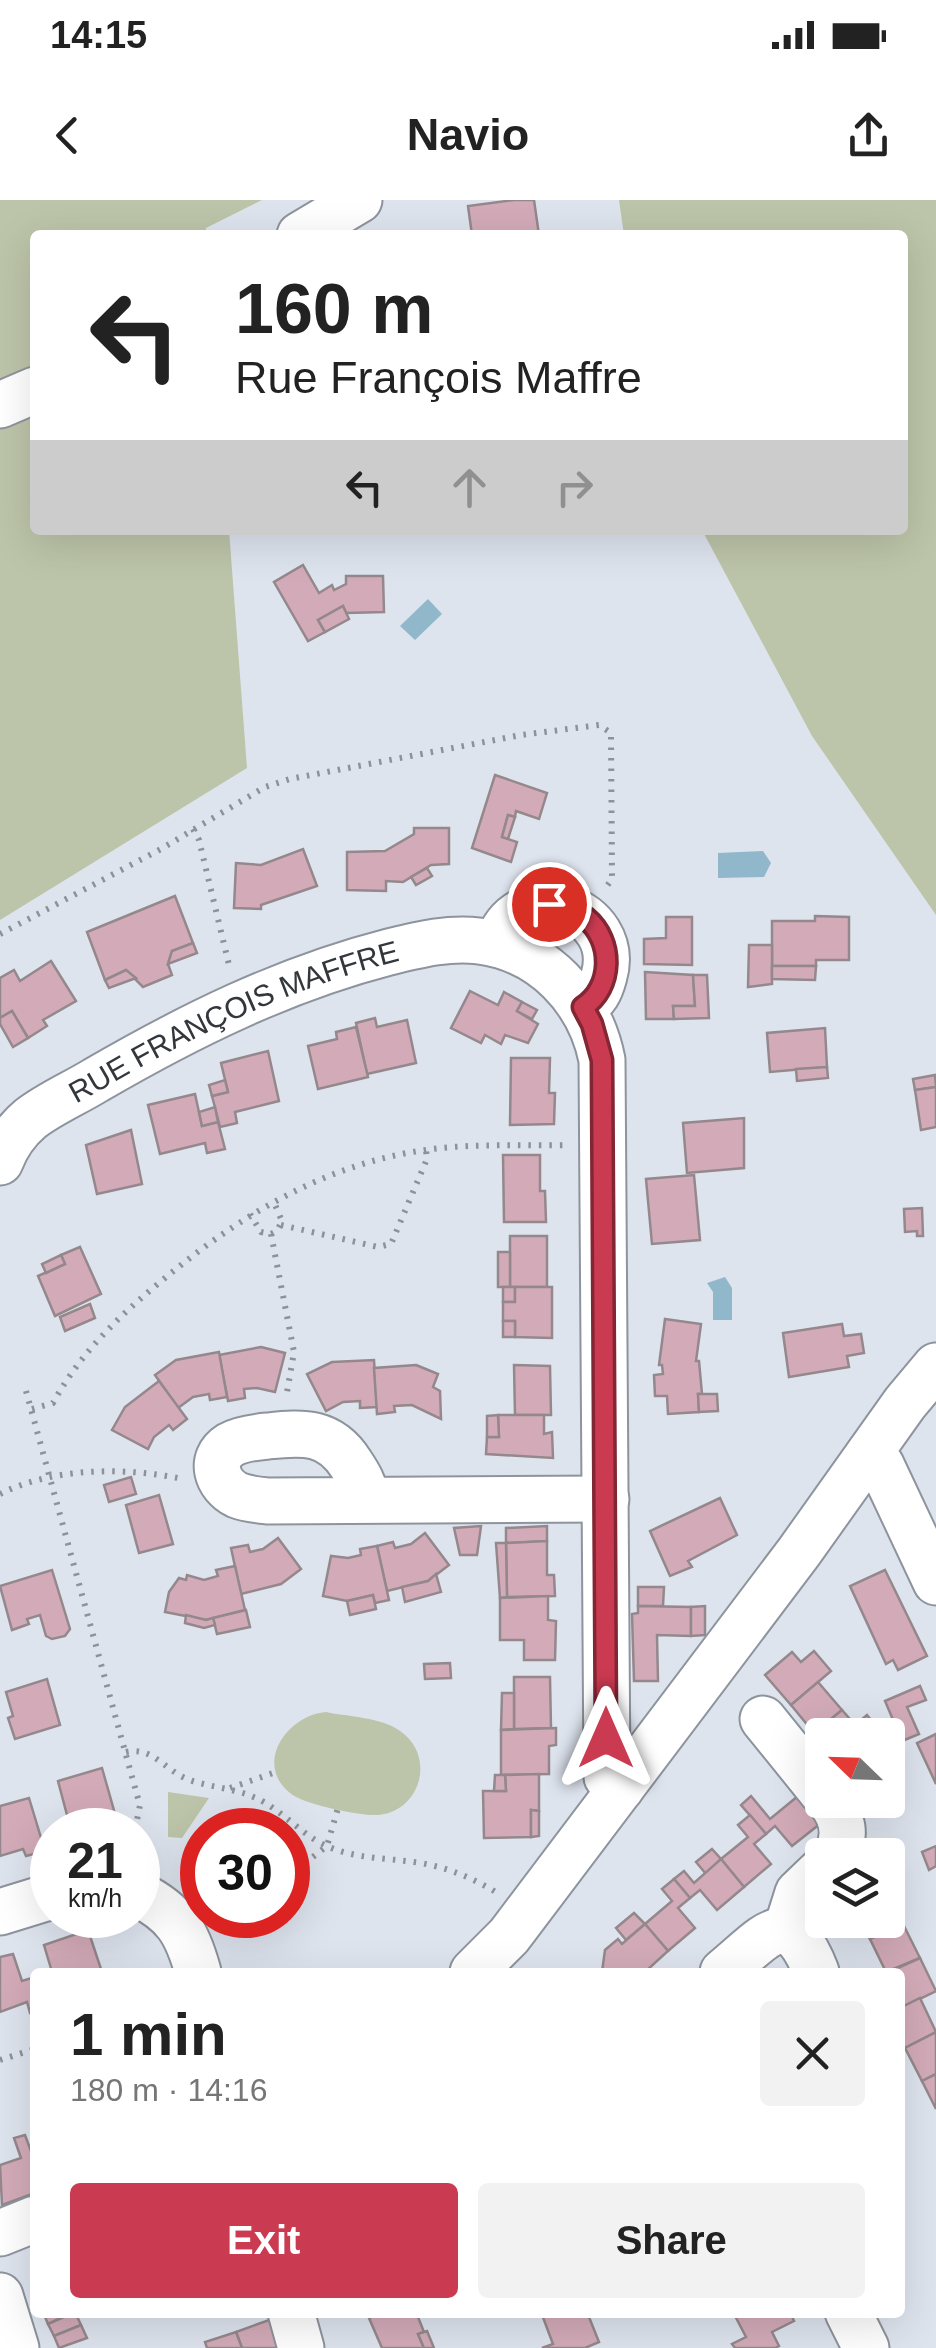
<!DOCTYPE html>
<meta charset="utf-8">
<style>
:root{--surface:#fff;--page:#f2f2f2;--text:#222;--muted:#767676;--accent:#ca3a50}
body{margin:0;font-family:Helvetica,sans-serif;background:var(--page);color:var(--text);height:100vh;display:flex;flex-direction:column;font-size:38px;white-space:nowrap}
*{box-sizing:border-box;margin:0}
p{font-size:32px;color:var(--muted)}
.icon{flex:none;width:55px;height:55px;fill:none;stroke:currentColor;stroke-width:2;stroke-linecap:round;stroke-linejoin:round}
.map{position:relative;flex:1;overflow:hidden}
.panel{position:absolute;left:30px;top:1768px;width:875px;height:350px;display:flex;flex-direction:column;background:var(--surface);border-radius:10px;box-shadow:0 10px 40px #0002}
.panel>*{flex:none}
.top-card{position:absolute;left:30px;top:30px;width:878px;height:305px;border-radius:10px;box-shadow:0 10px 40px #0002;background:#fff;color:var(--text);overflow:hidden}
.needle{width:65px;rotate:293deg}
.tools{position:absolute;left:805px;top:1518px;display:grid;gap:20px}
.tools a{display:grid;place-items:center;width:100px;height:100px;border-radius:10px;background:var(--surface);box-shadow:0 10px 40px #0002;font-size:50px}
.speed{position:absolute;left:30px;top:1608px;display:flex;gap:20px;font-size:50px;font-weight:700;text-align:center}
.speed>*{display:grid;place-content:center;width:130px;height:130px;border-radius:50%;background:var(--surface);box-shadow:0 10px 40px #0002;line-height:1}
.speed small{font-size:25px;font-weight:400}
.speed .limit{border:15px solid #d22;background:#fff;color:#111}
.pin{position:absolute;display:grid;place-items:center;width:85px;height:85px;color:#fff;margin:-42px;border:5px solid #fff;border-radius:50%;box-shadow:0 2px 10px #0007}
.me{position:absolute;width:110px;margin:-55px;rotate:0deg;stroke-linejoin:round;filter:drop-shadow(0 0 8px #0008)}
.turn{display:flex;align-items:center;gap:35px;height:210px;padding:0 40px;font-size:45px}
.turn .icon{width:130px;height:130px;stroke-width:2.5}
.turn b{display:block;font-size:70px;line-height:85px}
.lanes{display:flex;align-items:center;height:95px;padding:0 40px;background:#0003;justify-content:center;gap:50px;direction:ltr}
.lanes .off{opacity:.35}
.round{display:grid;place-items:center;flex:none;width:105px;height:105px;border-radius:10px;background:var(--page)}
.summary{display:flex;align-items:center;justify-content:space-between;height:170px;padding:0 40px}
h1{font-size:60px;font-weight:800;line-height:75px}
.action{display:flex;gap:20px;margin-top:auto;padding:20px 40px}
.action a{flex:1;height:115px;border-radius:10px;background:var(--accent);color:#fff;font-size:40px;font-weight:800;line-height:115px;text-align:center}
.action a+a{background:var(--page);color:var(--text)}
.status{display:flex;justify-content:space-between;align-items:center;height:70px;padding:0 50px;background:var(--surface);direction:ltr}
.status svg{height:28px;fill:currentColor}
header{display:flex;justify-content:space-between;align-items:center;height:130px;padding:0 40px;background:var(--surface);font-size:45px;font-weight:800}
.map>svg:first-child{display:block}
</style>
<div class="status"><b>14:15</b><svg viewBox="0 0 49 12"><path d="M0 12V9h3v3zM5 12V6h3v6zM10 12V3h3v9zM15 12V0h3v12zM26 1h20v11H26zM47 4h2v5h-2z"/></svg></div>
<header><svg class="icon" aria-label="back" viewBox="0 0 24 24"><path d="M15 5l-7 7 7 7"/></svg>Navio<svg class="icon" aria-label="share" viewBox="0 0 24 24"><path d="M12 15V3M7 8l5-5 5 5M5 13v7h14v-7"/></svg></header>
<div class="map">
<svg width="936" height="2148" viewBox="0 0 936 2148">
<rect width="100%" height="100%" fill="#dee4ee"/>
<g fill="#bcc4a9">
<polygon points="0,0 262,0 206,28 206,35 35,35 35,330 229,330 247,568 0,720"/>
<polygon points="619,0 936,0 936,715 812,536 702,330 902,330 902,35 624,35"/>
<path d="M 326,1512 C 349,1517 381,1517 400,1531 C 439,1558 418,1618 371,1615 C 354,1614 302,1604 290,1593 C 253,1563 288,1515 326,1512 Z"/>
<polygon points="168,1592 209,1598 182,1638 168,1637"/>
</g>
<g fill="#90b8ca">
<polygon points="428,399 442,414 415,440 400,426"/>
<polygon points="763,651 771,663 764,677 718,678 718,653"/>
<polygon points="725,1077 732,1088 732,1120 713,1120 713,1092 707,1083"/>
</g>
<g fill="#d3abb8" stroke="#94888c" stroke-width="2.5">
<polygon points="514,0 534,0 539,35 472,35 468,6"/>
<polygon points="303,365 319,393 332,385 334,390 346,384 346,376 383,376 384,412 346,413 343,406 318,420 325,432 308,441 274,382"/>
<polygon points="343,406 349,419 325,432 318,420"/>
<polygon points="495,575 547,593 539,619 516,611 515,617 508,615 502,637 517,642 511,662 472,648"/>
<polygon points="508,615 515,617 508,639 502,637"/>
<polygon points="414,628 449,628 449,664 431,665 403,682 386,681 386,691 347,690 347,652 385,651 414,634"/>
<polygon points="303,649 317,686 261,705 261,709 234,708 236,663 261,665"/>
<polygon points="427,668 432,676 416,685 411,677"/>
<polygon points="175,696 193,743 172,751 168,764 172,775 143,787 126,770 105,780 87,732"/>
<polygon points="815,716 849,717 849,760 816,760 816,766 772,766 772,721 815,721"/>
<polygon points="666,717 692,717 692,765 644,764 644,739 666,738"/>
<polygon points="193,743 197,753 168,764 172,751"/>
<polygon points="749,745 772,745 772,784 748,787"/>
<polygon points="51,761 76,801 43,820 47,826 28,838 12,811 0,818 0,778 14,770 20,781"/>
<polygon points="772,766 816,766 815,780 772,779"/>
<polygon points="126,770 136,778 109,788 105,780"/>
<polygon points="645,772 693,775 695,806 673,806 674,819 646,819"/>
<polygon points="693,775 707,775 709,818 674,819 673,806 695,806"/>
<polygon points="470,791 498,805 504,792 522,802 517,811 538,824 528,843 505,835 501,844 485,835 481,843 451,828"/>
<polygon points="522,802 537,810 532,819 517,811"/>
<polygon points="12,811 28,838 13,847 0,824 0,818"/>
<polygon points="375,818 377,827 407,820 416,863 367,874 356,823"/>
<polygon points="356,827 368,877 318,889 308,846 337,839 336,832"/>
<polygon points="825,828 827,867 770,872 767,833"/>
<polygon points="268,851 279,901 235,912 237,923 220,927 212,896 228,892 221,863"/>
<polygon points="511,858 550,858 549,893 555,893 554,924 510,925"/>
<polygon points="827,867 828,878 797,881 796,869"/>
<polygon points="935,875 936,887 915,890 913,879"/>
<polygon points="225,880 228,892 212,896 209,885"/>
<polygon points="936,887 936,927 921,930 915,890"/>
<polygon points="195,894 202,926 218,922 225,949 207,953 205,943 160,954 148,905"/>
<polygon points="215,907 218,922 202,926 199,912"/>
<polygon points="744,918 744,968 687,973 683,923"/>
<polygon points="131,930 142,984 97,994 86,945"/>
<polygon points="503,955 540,955 540,991 545,991 546,1022 504,1022"/>
<polygon points="694,975 700,1040 652,1044 646,979"/>
<polygon points="922,1008 923,1036 917,1036 917,1031 905,1032 904,1009"/>
<rect x="510" y="1036" width="37" height="51"/>
<polygon points="80,1047 101,1094 55,1116 38,1076 65,1064 61,1055"/>
<rect x="498" y="1052" width="12" height="35"/>
<polygon points="61,1055 65,1064 46,1073 42,1064"/>
<rect x="503" y="1087" width="12" height="15"/>
<polygon points="515,1087 552,1087 552,1138 515,1137 515,1121 503,1121 503,1102 515,1102"/>
<polygon points="90,1104 95,1118 65,1131 60,1117"/>
<polygon points="665,1119 701,1124 696,1161 699,1161 702,1194 698,1194 699,1212 668,1214 667,1196 655,1196 654,1175 663,1174 662,1165 659,1165"/>
<rect x="503" y="1121" width="12" height="16"/>
<polygon points="842,1124 844,1136 861,1134 864,1153 847,1156 849,1167 789,1177 783,1133"/>
<polygon points="261,1147 285,1153 275,1192 257,1188 244,1189 245,1198 228,1201 219,1155"/>
<polygon points="219,1152 227,1197 210,1200 209,1194 193,1197 178,1208 155,1175 176,1160"/>
<polygon points="374,1160 377,1207 360,1208 360,1201 343,1202 326,1211 307,1174 332,1162"/>
<polygon points="416,1165 438,1174 433,1187 440,1191 441,1219 412,1205 394,1206 395,1212 377,1214 374,1168"/>
<polygon points="514,1165 550,1166 551,1215 515,1215"/>
<polygon points="159,1181 187,1219 173,1230 169,1225 154,1237 148,1249 112,1230 125,1207"/>
<polygon points="698,1194 717,1194 718,1211 699,1212"/>
<polygon points="498,1215 544,1215 544,1234 552,1232 553,1258 486,1254 487,1237 499,1237"/>
<polygon points="498,1215 499,1237 487,1237 487,1216"/>
<polygon points="131,1277 136,1294 109,1302 104,1285"/>
<polygon points="159,1295 173,1344 139,1353 126,1305"/>
<polygon points="720,1298 737,1335 688,1361 692,1367 670,1376 650,1331"/>
<polygon points="481,1326 477,1355 460,1355 454,1328"/>
<polygon points="547,1326 547,1341 506,1343 506,1328"/>
<polygon points="425,1333 449,1365 428,1381 387,1391 377,1346 393,1342 395,1348 411,1344"/>
<polygon points="278,1338 301,1369 281,1384 241,1394 231,1348 248,1345 250,1352 263,1349"/>
<polygon points="547,1341 547,1375 554,1375 555,1396 507,1397 506,1343"/>
<polygon points="496,1343 506,1343 507,1397 500,1398"/>
<polygon points="377,1346 389,1400 375,1403 373,1395 347,1401 323,1396 331,1356 348,1358 361,1355 360,1349"/>
<polygon points="235,1366 245,1410 206,1420 165,1412 169,1392 179,1378 186,1380 187,1375 204,1380 218,1376 216,1370"/>
<polygon points="52,1370 70,1429 65,1436 52,1439 46,1436 40,1415 27,1419 29,1424 12,1430 0,1386"/>
<polygon points="885,1370 927,1456 898,1470 893,1460 886,1464 850,1386"/>
<polygon points="436,1374 441,1392 405,1402 402,1387 428,1381"/>
<polygon points="638,1387 664,1387 663,1406 638,1406"/>
<polygon points="373,1395 376,1409 350,1415 347,1401"/>
<polygon points="548,1396 548,1420 556,1421 555,1460 524,1460 524,1440 500,1440 500,1398"/>
<polygon points="638,1406 691,1407 691,1436 657,1435 658,1481 634,1481 632,1414 638,1413"/>
<polygon points="705,1406 705,1435 691,1436 691,1407"/>
<polygon points="246,1410 250,1427 217,1434 213,1418"/>
<polygon points="186,1415 206,1420 213,1418 215,1425 204,1428 185,1423"/>
<polygon points="814,1451 831,1471 791,1505 765,1475 792,1452 801,1462"/>
<polygon points="450,1463 451,1478 425,1479 424,1464"/>
<polygon points="514,1477 550,1477 551,1528 514,1529"/>
<polygon points="47,1479 60,1525 15,1539 8,1518 13,1516 6,1492"/>
<polygon points="818,1482 842,1510 814,1533 791,1505"/>
<polygon points="920,1486 926,1500 907,1507 919,1534 902,1541 885,1501"/>
<polygon points="502,1493 514,1493 514,1529 501,1530"/>
<polygon points="842,1510 864,1535 822,1535 822,1542 814,1533"/>
<polygon points="867,1515 875,1525 871,1528 877,1535 864,1535 855,1525"/>
<polygon points="556,1528 556,1545 549,1546 549,1574 501,1575 501,1530"/>
<polygon points="936,1534 936,1584 917,1543"/>
<polygon points="102,1568 115,1614 89,1622 92,1629 71,1630 58,1581"/>
<polygon points="539,1574 539,1611 531,1610 531,1637 484,1638 483,1591 506,1591 505,1575"/>
<polygon points="495,1575 505,1575 506,1591 494,1591"/>
<polygon points="751,1596 770,1619 798,1596 821,1623 792,1646 775,1626 766,1634 741,1605"/>
<polygon points="29,1598 45,1651 26,1656 23,1649 0,1656 0,1606"/>
<polygon points="531,1610 539,1611 539,1636 531,1637"/>
<polygon points="750,1615 766,1634 754,1644 771,1664 744,1687 721,1659 748,1637 738,1625"/>
<polygon points="885,1646 903,1683 888,1690 888,1655 867,1655"/>
<polygon points="936,1646 936,1666 929,1670 922,1652"/>
<polygon points="712,1649 721,1659 706,1674 696,1662"/>
<polygon points="721,1659 744,1687 717,1710 700,1690 690,1698 674,1679 684,1671 694,1683"/>
<polygon points="674,1679 690,1698 678,1708 695,1728 668,1751 645,1724 672,1701 662,1689"/>
<polygon points="888,1692 903,1724 870,1739 860,1720 888,1720"/>
<polygon points="634,1713 645,1724 626,1740 616,1728"/>
<polygon points="645,1724 668,1751 645,1772 602,1772 605,1750 618,1739 622,1744"/>
<polygon points="903,1724 920,1758 886,1772 870,1739"/>
<polygon points="88,1730 102,1772 50,1772 52,1772 44,1745"/>
<polygon points="13,1754 22,1781 35,1777 35,1816 34,1812 30,1813 27,1802 0,1812 0,1757"/>
<polygon points="920,1758 936,1791 903,1807 900,1772 889,1772"/>
<polygon points="920,1798 936,1832 905,1848 900,1837 900,1808"/>
<polygon points="936,1832 936,1874 922,1881 905,1848"/>
<polygon points="936,1874 936,1909 922,1881"/>
<polygon points="25,1935 35,1962 35,1993 2,2005 0,1965 21,1958 14,1938"/>
<polygon points="43,2112 74,2112 48,2124"/>
<polygon points="75,2112 81,2125 54,2136 48,2124"/>
<polygon points="382,2112 416,2112 424,2132 418,2134 424,2148 382,2148 369,2118"/>
<polygon points="541,2112 587,2112 599,2142 585,2148 542,2148 553,2144"/>
<polygon points="733,2112 790,2112 794,2121 772,2132 779,2146 775,2148 735,2148 732,2144 746,2137"/>
<polygon points="269,2120 279,2148 242,2148 236,2132"/>
<polygon points="81,2125 87,2138 59,2148 54,2136"/>
<polygon points="427,2131 434,2148 424,2148 418,2134"/>
<polygon points="236,2132 242,2148 207,2148 205,2142"/>
</g>
<g fill="none" stroke-linecap="round" stroke-linejoin="round">
<g stroke="#8e949d" stroke-width="49">
<g id="minor">
<polyline points="300,35 359,0"/>
<polyline points="0,205 35,190"/>
<path d="M 497,744 C 520,674 623,708 604,776 C 600,791 596,799 583,807"/>
<path id="s1" d="M 0,962 C 6,946 17,930 30,919 C 49,904 75,893 96,880 C 189,826 284,779 389,752 C 418,745 449,737 479,741 C 543,749 590,799 602,860 L 607,1577 L 621,1588"/>
<polyline points="869,1254 881,1265 936,1382"/>
<path d="M 366,1299 C 364,1284 359,1276 351,1264 C 330,1231 304,1232 268,1236 C 256,1237 240,1239 230,1245 C 208,1259 217,1285 237,1295 C 247,1299 258,1300 268,1301 L 606,1299"/>
<polyline points="763,1519 822,1592"/>
<path d="M 829,1600 C 843,1617 847,1636 836,1655"/>
<path d="M 138,1694 C 176,1713 187,1732 198,1772"/>
<polyline points="0,1712 52,1696"/>
<polyline points="786,1731 798,1693 822,1670"/>
<polyline points="473,1772 509,1736 799,1352 905,1203 936,1166"/>
<path d="M 723,1772 C 765,1738 788,1700 816,1772"/>
<polyline points="0,2033 35,2019"/>
<polyline points="0,2096 16,2148"/>
<polyline points="291,2112 301,2148"/>
<polyline points="848,2112 866,2148"/>
</g>
</g>
<g stroke="#8d9299" stroke-width="6" stroke-dasharray="2.5 8" stroke-linecap="butt">
<polyline points="193,629 199,640 230,769"/>
<polyline points="0,734 161,649 265,587 290,579 521,535 599,525 611,533 612,679 604,690"/>
<polyline points="250,1014 261,1032 271,1034 277,1031 282,1021 273,1000"/>
<polyline points="281,1025 378,1047 391,1044 427,959 426,950"/>
<polyline points="271,1034 294,1152 286,1198"/>
<polyline points="26,1191 137,1595 140,1605 135,1630"/>
<path d="M 32,1209 L 53,1203 C 81,1152 120,1115 165,1078 C 249,1008 342,955 453,947 C 492,944 530,946 569,945"/>
<path d="M 0,1294 C 54,1267 125,1267 183,1279"/>
<path d="M 126,1552 C 152,1546 165,1570 187,1579 C 211,1588 237,1588 260,1600 C 281,1611 297,1629 317,1641 C 350,1660 384,1657 421,1663 C 449,1668 475,1679 499,1694"/>
<polyline points="230,1588 276,1572"/>
<polyline points="288,1676 327,1646 338,1608"/>
<polyline points="0,1860 35,1849"/>
</g>
<use href="#minor" stroke="#fff" stroke-width="45"/>
</g>
<g fill="none" stroke-linecap="round" stroke-linejoin="round">
<g stroke="#832634" stroke-width="25">
<path id="route" d="M 549,704 C 562,707 575,709 586,718 C 614,741 613,788 583,807 L 592,824 L 602,860 L 606,1538"/>
</g>
<use href="#route" stroke="#ca3a50" stroke-width="18"/>
</g>
<g text-anchor="middle" dominant-baseline="central" stroke-width="9" stroke-linejoin="round" paint-order="stroke">
<g font-size="30" fill="#33363a" stroke="#ebf1fc">
<text stroke="none"><textPath href="#s1" startOffset="280">RUE FRANÇOIS MAFFRE</textPath></text>
</g>
</g>
</svg>
<div class="tools">
<a><svg class="needle" viewBox="-14 -14 28 28"><path d="M0-13l5 13h-10z" fill="#e53935"/><path d="M0 13l5-13h-10z" fill="#767676"/></svg></a>
<a><svg class="icon" aria-label="layers" viewBox="0 0 24 24"><path d="M12 4l9 5-9 5-9-5zM3 14l9 5 9-5"/></svg></a>
</div>
<div class="speed"><div>21<small>km/h</small></div><div class="limit">30</div></div>
<div class="pin" style="left:549px;top:704px;background:#d93025"><svg class="icon" aria-label="arrive" viewBox="0 0 24 24"><path d="M6 21V4h12l-3 4 3 4H6"/></svg></div>
<svg class="me" style="left:606px;top:1538px" viewBox="-20 -20 40 40"><path d="M0-17L14 15 0 8-14 15z" fill="#ca3a50" stroke="#fff" stroke-width="4"/></svg>
<div class="top-card">
<div class="turn"><svg class="icon" aria-label="left" viewBox="0 0 24 24"><path d="M17 20v-9H6M10 6l-5 5 5 5"/></svg><div><b>160 m</b>Rue François Maffre</div></div>
<div class="lanes"><svg class="icon" aria-label="left" viewBox="0 0 24 24"><path d="M17 20v-9H6M10 6l-5 5 5 5"/></svg><svg class="icon off" aria-label="ahead" viewBox="0 0 24 24"><path d="M12 20V5M6 11l6-6 6 6"/></svg><svg class="icon off" aria-label="right" viewBox="0 0 24 24"><path d="M7 20v-9h11M14 6l5 5-5 5"/></svg></div>
</div>
<section class="panel">
<div class="summary"><div><h1>1 min</h1><p>180 m · 14:16</p></div><a class="round"><svg class="icon" aria-label="close" viewBox="0 0 24 24"><path d="M6 6l12 12M18 6L6 18"/></svg></a></div>
<div class="action"><a>Exit</a><a>Share</a></div>
</section>
</div>
